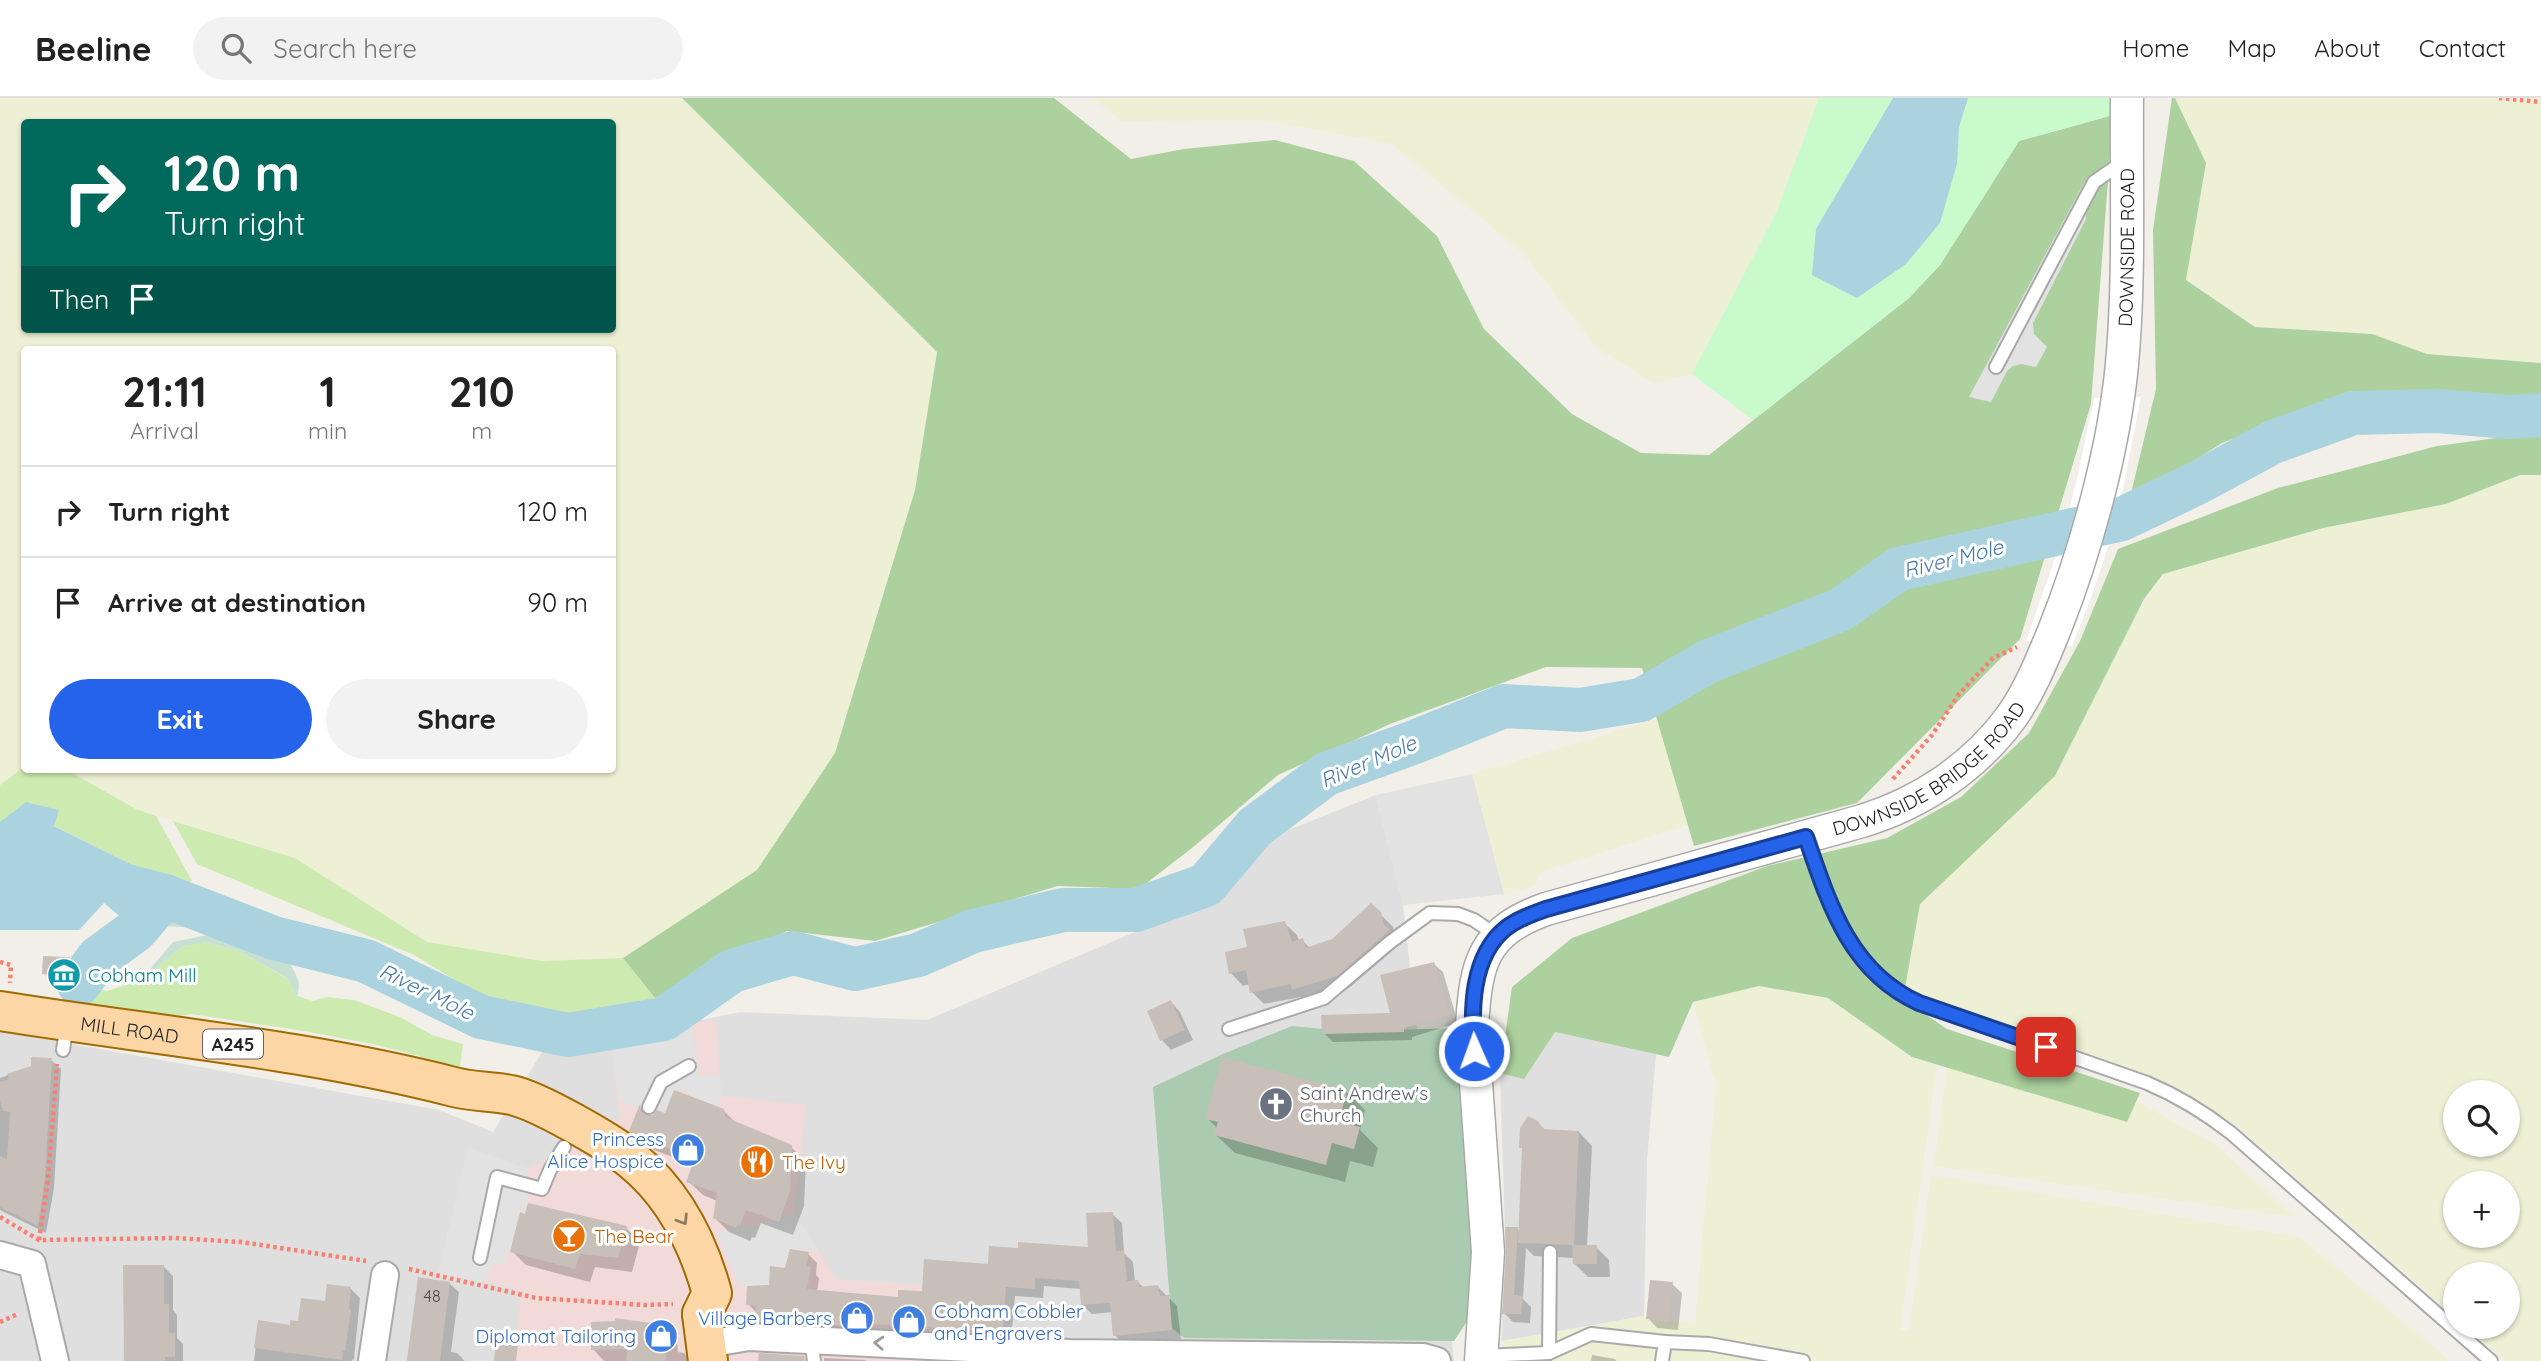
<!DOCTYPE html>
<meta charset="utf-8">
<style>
:root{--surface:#fff;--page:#f2f2f2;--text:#222;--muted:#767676;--line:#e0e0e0;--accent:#2563eb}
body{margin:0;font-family:Quicksand,sans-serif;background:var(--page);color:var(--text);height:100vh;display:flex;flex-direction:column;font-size:26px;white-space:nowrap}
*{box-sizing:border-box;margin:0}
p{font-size:23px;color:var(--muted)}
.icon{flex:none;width:38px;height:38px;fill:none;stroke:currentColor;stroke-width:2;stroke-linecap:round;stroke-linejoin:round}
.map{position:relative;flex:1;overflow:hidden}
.drawer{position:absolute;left:21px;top:248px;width:595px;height:427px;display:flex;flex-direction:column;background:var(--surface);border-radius:7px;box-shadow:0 2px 5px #0004}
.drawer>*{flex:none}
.banner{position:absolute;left:21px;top:21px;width:595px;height:214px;border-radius:7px;box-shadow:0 2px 5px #0004;background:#00695c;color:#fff;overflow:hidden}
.tools{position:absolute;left:2443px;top:982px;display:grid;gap:14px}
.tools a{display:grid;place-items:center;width:77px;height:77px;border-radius:50%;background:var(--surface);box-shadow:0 2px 5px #0004;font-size:35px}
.pin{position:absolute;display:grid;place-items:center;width:60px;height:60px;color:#fff;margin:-30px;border-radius:14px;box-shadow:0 4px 10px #0006}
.me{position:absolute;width:77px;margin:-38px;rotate:358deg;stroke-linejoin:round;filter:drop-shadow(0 0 5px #0008)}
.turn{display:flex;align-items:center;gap:24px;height:147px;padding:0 28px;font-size:32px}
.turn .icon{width:91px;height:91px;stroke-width:2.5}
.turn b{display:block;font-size:49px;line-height:60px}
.then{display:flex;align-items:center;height:66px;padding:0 28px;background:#0003;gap:14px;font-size:26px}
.eta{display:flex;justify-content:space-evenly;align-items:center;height:119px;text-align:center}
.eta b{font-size:42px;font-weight:700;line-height:49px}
.action{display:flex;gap:14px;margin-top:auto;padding:14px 28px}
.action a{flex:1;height:80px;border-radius:42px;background:var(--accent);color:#fff;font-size:28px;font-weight:700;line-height:80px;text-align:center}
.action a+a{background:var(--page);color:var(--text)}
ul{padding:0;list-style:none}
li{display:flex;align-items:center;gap:21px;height:91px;padding:0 28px;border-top:2px solid var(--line)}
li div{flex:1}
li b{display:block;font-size:26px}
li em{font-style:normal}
header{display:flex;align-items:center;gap:42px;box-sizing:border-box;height:98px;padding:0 35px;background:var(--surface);border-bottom:2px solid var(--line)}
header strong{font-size:33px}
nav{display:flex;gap:38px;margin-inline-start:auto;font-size:24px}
.search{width:490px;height:63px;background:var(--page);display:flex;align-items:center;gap:18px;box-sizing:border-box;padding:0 24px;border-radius:38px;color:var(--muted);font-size:26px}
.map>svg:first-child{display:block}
</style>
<header>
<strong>Beeline</strong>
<div class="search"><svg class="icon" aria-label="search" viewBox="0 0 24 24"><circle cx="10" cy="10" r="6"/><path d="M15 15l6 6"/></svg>Search here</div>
<nav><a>Home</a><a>Map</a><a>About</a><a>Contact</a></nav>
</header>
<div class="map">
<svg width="2541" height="1263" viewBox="0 0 2541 1263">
<rect width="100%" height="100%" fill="#f2efe9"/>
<g fill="#e0dfdf">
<polygon points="1376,697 1403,807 1454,1263 0,1263 0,933 439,1012 493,1034 542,954 740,914 927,922 1213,801 1263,742"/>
<polygon points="1555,934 1656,956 1647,1062 1644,1218 1502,1243 1505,1134 1500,975 1524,980"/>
</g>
<polygon fill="#f2dad9" points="716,923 721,998 806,1007 794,1115 836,1181 922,1187 920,1230 1044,1237 1042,1263 516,1263 521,1191 438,1175 468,1050 528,1071 620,1020 610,940 692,924"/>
<g fill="#eef0d5" fill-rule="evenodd">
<path d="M 0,0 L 682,0 L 937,254 L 915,392 L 835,655 L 757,772 L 623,860 L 542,863 L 427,844 L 295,760 L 136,711 L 67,672 L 612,672 L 612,252 L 24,252 L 24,669 L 0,687 ZM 24,24 L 612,24 L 612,231 L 24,231 Z"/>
<polygon points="1093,0 1819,0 1776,115 1692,276 1654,285 1597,250 1523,155 1392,46 1264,22 1121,23"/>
<polygon points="2175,0 2541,0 2541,265 2427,256 2372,236 2255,229 2186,181 2206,65"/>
<path d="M 2520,377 L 2541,377 L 2541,1263 L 2505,1263 L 2466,1229 L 2508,1228 L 2508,1176 L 2455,1176 L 2455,1219 L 2235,1026 L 2183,995 L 2101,960 L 1942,906 L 1904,890 L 1920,806 L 1984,744 L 2163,476 L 2323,430 L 2446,406 ZM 2455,994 L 2508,994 L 2508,1046 L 2455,1046 ZM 2455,1085 L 2508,1085 L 2508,1138 L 2455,1138 Z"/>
<polygon points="1657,621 1688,727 1541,774 1534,788 1504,796 1472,676"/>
<polygon points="1759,888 1828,900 1912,959 1937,967 1900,1232 1909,1232 1931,1077 2299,1139 2439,1253 2448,1263 1501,1263 1502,1243 1644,1218 1695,1226 1716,987 1693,904"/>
<polygon points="1947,969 2127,1024 2137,1003 2219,1049 2294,1119 1934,1068"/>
</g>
<g fill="#cdebb0">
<polygon points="24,669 24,672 67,672 136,711 156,718 192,783 177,789 53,727 58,712 26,705 0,724 0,687"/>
<polygon points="173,723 295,760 427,844 542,863 623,860 655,900 621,915 552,916 489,903 414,857 197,766"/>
<polygon points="207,844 239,853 288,881 297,898 313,903 327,899 354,902 400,919 432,937 463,946 460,969 377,947 304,933 191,916 166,920 82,905 84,890 107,893 141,882 183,848"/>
</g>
<g fill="#add19e">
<polygon points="682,0 1054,0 1131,61 1184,51 1275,42 1354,63 1437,138 1484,231 1572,316 1641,355 1709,357 1909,200 1940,167 2019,43 2113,17 2091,306 2020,541 1857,705 1694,748 1642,570 1546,569 1390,626 1278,677 1192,750 1139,791 1058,788 875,843 787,833 655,900 623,860 757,772 835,655 915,392 937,254"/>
<polygon points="2172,0 2175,0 2206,65 2186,182 2255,229 2372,236 2427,256 2541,265 2541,303 2519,306 2340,301 2222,345 2129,404 2156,291 2153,132"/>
<polygon points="2541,334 2541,377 2520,377 2446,406 2323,430 2163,476 2144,501 2055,678 1920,806 1903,901 1947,931 2140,995 2127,1024 1912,959 1828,900 1759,888 1693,904 1669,959 1555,934 1524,981 1500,975 1512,889 1572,840 1767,768 1887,740 1961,699 2029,635 2080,543 2118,451 2278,390 2437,348"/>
</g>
<g fill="#c6e0d4">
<polygon points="173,793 192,802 230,809 231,817 199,830 143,827"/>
<path d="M 261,831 L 278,835 C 281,843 282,852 286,859 C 293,872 303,882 297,898 L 287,880 L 239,853 L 207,844 L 183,848 L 141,882 L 173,844 L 207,837 L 245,841 Z"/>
</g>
<polygon fill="#aacbaf" points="1292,928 1324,931 1325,934 1456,930 1474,1156 1468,1222 1454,1243 1184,1240 1172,1230 1153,989 1223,956"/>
<polygon fill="#c8facc" points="1819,0 2111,0 2113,17 2019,43 1940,167 1909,200 1753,322 1692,276 1776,115"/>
<g fill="#e2e2e2">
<polygon points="2085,83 2086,121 2033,225 2034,236 2047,249 2036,269 2021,266 2013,268 2007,273 1991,304 1969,299"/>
<polygon points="1472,676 1504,796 1403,807 1376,697"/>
<polygon points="692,924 699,979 720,977 721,998 716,1008 690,998 690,995 679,991 678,993 674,993 665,1015 640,1006 638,1011 619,1001 610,940"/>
<polygon points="468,1050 528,1071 526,1077 528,1105 525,1116 520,1114 510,1153 504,1167 492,1165 486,1185 438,1175"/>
<polygon points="794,1115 819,1154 790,1151 787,1163 769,1187 740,1189 716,1133 727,1133 731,1127 736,1130 737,1126 753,1128"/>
</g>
<g fill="#aad3df">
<polygon points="1893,0 1968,0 1959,29 1957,66 1940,125 1906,166 1857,200 1812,177 1816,131"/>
<polygon points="26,704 59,712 54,728 177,789 148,842 104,805 79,832 0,832 0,724"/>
</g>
<polygon fill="#fff" points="2141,299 2124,386 2109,446 2091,500 2072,548 2026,543 2062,440 2077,381 2094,300"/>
<g fill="#0003">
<polygon points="1371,807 1393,829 1398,848 1349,890 1306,904 1301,899 1264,906 1252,894 1250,886 1243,888 1231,875 1249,851 1284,825 1297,837 1299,843 1302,842 1310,850 1333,843"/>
<polygon points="69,861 73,865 72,881 48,880 44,875"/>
<polygon points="1434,866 1443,874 1458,925 1412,939 1412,942 1333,944 1324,935 1392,917"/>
<polygon points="1171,904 1180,914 1193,942 1171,952 1162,942 1149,914"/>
<polygon points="51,962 61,971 54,1090 46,1135 0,1112 0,980"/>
<polygon points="1346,993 1365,1012 1360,1032 1378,1050 1373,1069 1350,1063 1345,1084 1235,1055 1216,1037 1218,1031 1207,1020"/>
<polygon points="641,1009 650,1018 723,1012 737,1026 791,1049 806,1063 804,1108 793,1137 761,1125 755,1140 752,1139 750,1143 729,1134 715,1120 717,1103 703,1097 688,1083 694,1067 654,1052 631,1033"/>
<polygon points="1537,1024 1546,1033 1579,1034 1592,1048 1587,1149 1596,1149 1609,1162 1610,1179 1588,1179 1574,1165 1574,1160 1534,1158 1526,1150 1523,1201 1531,1209 1530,1225 1513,1224 1504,1215 1517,1131 1521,1135 1524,1052 1521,1049"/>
<polygon points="1112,1116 1122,1125 1124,1155 1133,1164 1135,1184 1138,1184 1144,1190 1158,1189 1177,1208 1181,1241 1125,1247 1115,1237 1113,1214 1092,1216 1082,1207 1081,1191 1044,1188 1043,1200 1015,1198 1011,1243 767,1232 758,1223 758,1216 748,1206 771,1189 787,1172 808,1156 817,1165 816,1177 819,1180 817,1194 900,1201 924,1195 989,1168 1090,1151"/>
<polygon points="626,1130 640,1144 632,1174 595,1169 590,1184 526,1167 512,1153"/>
<polygon points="164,1169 173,1178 173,1212 177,1217 177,1240 183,1246 183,1263 125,1263"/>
<polygon points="419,1181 449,1185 459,1194 451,1254 457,1255 465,1263 407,1263"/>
<polygon points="1672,1186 1682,1195 1678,1232 1657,1230 1648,1220"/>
<polygon points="351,1191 360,1200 354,1261 351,1263 254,1263 259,1224 291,1229"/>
<polygon points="664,1229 677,1242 678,1254 684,1255 692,1263 604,1263 593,1251"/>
<polygon points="1592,1257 1615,1261 1617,1263 1591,1263"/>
<polygon points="824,1260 865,1262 866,1263 824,1263"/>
</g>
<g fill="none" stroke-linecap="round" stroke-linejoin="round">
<g stroke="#aad3df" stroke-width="44">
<polyline points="0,785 19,782 96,780 165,798 274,840 366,863 481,919 568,937 664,921 732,873 793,855 855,871 918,857 973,833 1063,812 1136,812 1206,787 1255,729 1326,676 1412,645 1504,608 1580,612 1641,602 1709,563 1840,512 1899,471 2122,421 2199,384 2273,344 2353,315 2437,313 2509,319 2541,317"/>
<polyline points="79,886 98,860 136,832 165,798"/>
</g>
</g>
<g fill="#c7bfb8">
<polygon points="1371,805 1381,814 1384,826 1390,832 1337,878 1292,892 1290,886 1250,895 1246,872 1229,876 1225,854 1247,849 1243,831 1285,823 1292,844 1303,840 1306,850 1332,841"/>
<polygon points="43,858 70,859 68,878 42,876"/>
<polygon points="1434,864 1450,917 1404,930 1404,934 1322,936 1321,917 1390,915 1380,877"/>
<polygon points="1171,902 1185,932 1160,943 1147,913"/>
<polygon points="31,959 52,960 45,1080 38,1128 0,1109 0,1058 7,1061 10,1014 3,1013 0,1003 0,984 9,981 7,976 31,968"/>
<polygon points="1222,959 1347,992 1339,1024 1360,1029 1354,1051 1332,1045 1326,1067 1214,1037 1218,1024 1205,1021"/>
<polygon points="674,992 724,1011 725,1019 792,1047 790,1093 779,1124 746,1112 740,1127 737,1126 736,1130 713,1120 717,1095 686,1084 695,1060 638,1039 629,1033 640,1006 641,1013 646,1017 653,1017 657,1012 665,1015"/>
<polygon points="1528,1018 1538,1023 1543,1031 1579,1033 1574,1147 1597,1147 1597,1166 1573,1166 1572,1147 1518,1145 1522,1050 1519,1050 1520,1030"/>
<polygon points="528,1105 627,1128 618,1160 580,1156 575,1171 510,1154 520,1114 525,1116"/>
<polygon points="1113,1114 1116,1153 1124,1152 1127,1183 1138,1182 1139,1189 1158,1187 1160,1198 1169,1197 1172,1232 1113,1238 1110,1205 1081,1207 1079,1183 1035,1180 1035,1191 1006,1189 1003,1234 868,1226 868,1229 756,1223 756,1208 746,1207 747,1188 769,1187 770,1168 785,1170 790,1151 809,1154 807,1168 811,1169 807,1191 898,1199 898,1192 922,1193 924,1161 988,1166 989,1148 1018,1150 1018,1144 1088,1149 1086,1115"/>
<polygon points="1505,1129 1518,1129 1514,1197 1523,1198 1521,1216 1502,1216 1506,1155"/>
<polygon points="123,1167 164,1167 164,1206 169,1206 169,1235 175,1235 175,1259 165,1259 165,1263 124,1263"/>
<polygon points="418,1179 450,1184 440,1263 407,1263"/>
<polygon points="1650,1182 1673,1184 1669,1224 1646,1221"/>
<polygon points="327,1186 351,1189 349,1211 351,1212 345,1253 343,1253 342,1262 254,1250 258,1222 290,1227 290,1222 298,1223 301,1200 325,1203"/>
<polygon points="615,1220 665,1227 666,1263 626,1263 627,1251 591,1252 591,1224 615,1223"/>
<polygon points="496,1242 518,1245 516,1263 494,1263"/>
<polygon points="759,1255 804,1258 805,1263 758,1263"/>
</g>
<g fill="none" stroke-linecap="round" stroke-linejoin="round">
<g stroke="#a9a9a9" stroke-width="16">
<g id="service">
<polyline points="1996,269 2094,84 2123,64"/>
<path d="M 1806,739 C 1829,806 1851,874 1919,905 L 2147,985 C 2178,998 2204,1014 2231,1035 L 2491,1263"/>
<polyline points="1229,931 1324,900 1389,845 1430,815 1458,816 1474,822 1497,838"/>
<polyline points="63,952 67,926"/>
<polyline points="649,1009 661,984 689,968"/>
<polyline points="480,1160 497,1079 542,1091 550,1072 564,1049"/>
<polyline points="811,1242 814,1263"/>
<polyline points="1665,1244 1709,1246 1803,1263"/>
<polyline points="1549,1255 1550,1154"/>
<polyline points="1482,1258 1549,1255 1591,1236 1665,1244 1662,1263"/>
</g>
</g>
<g stroke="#a9a9a9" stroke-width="30">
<g id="minor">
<polyline points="0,1157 32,1166 55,1263"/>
<polyline points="707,1246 749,1239 1070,1255 1423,1259 1437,1263"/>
<polyline points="372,1263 385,1177"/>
</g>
</g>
<g stroke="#a9a9a9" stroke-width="35">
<g id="tertiary">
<path id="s1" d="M 1481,1263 L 1488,1154 L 1472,928 C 1476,865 1482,834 1546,811 L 1862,723 C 1921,705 1975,669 2012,618 C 2030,592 2042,562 2054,533 C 2086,453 2114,351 2122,266 C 2130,178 2126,88 2127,0"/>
</g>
</g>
<g stroke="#a06b00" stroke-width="42">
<g id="primary">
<path id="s2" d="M 0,913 C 151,937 305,951 454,989 C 473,994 492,993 511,997 C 537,1002 610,1044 632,1062 C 674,1096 698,1144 712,1195 L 702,1216"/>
<polyline points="702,1216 708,1263"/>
</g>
</g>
<g stroke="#fa8072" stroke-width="4.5" stroke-dasharray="3.5 3.5" stroke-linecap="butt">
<polyline points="2499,0 2541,4"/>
<polyline points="1893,681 1932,637 1959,596 1993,560 2017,549"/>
<polyline points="0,864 11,867 10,885"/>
<polyline points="0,1119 39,1142 175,1140 241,1144 366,1163"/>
<polyline points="39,1142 48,1082 57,966"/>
<polyline points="409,1171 536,1200 645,1207 673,1206"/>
<polyline points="0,1224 18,1216"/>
</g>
<use href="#service" stroke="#fff" stroke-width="12"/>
<use href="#minor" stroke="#fff" stroke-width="26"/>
<use href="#tertiary" stroke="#fff" stroke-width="32"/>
<use href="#primary" stroke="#fcd6a4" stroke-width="38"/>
</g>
<defs><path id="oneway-chevron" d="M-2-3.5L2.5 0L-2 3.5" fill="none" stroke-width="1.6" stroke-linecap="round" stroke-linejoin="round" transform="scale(1.75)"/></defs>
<use stroke="#8f7c63" href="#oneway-chevron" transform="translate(683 1122) rotate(58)"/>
<use stroke="#9c9c9c" href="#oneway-chevron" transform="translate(879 1245) rotate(-177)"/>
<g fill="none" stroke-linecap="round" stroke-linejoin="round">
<g stroke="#184099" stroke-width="18">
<path id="route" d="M 1474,953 C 1471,912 1471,858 1506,830 C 1518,821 1532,816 1546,811 L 1806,739 C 1829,806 1850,874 1919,905 L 2046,949"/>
</g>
<use href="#route" stroke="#2563eb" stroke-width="12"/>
</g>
<defs>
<g id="museum-disc" transform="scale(1.75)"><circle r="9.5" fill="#0f9aa8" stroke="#fff"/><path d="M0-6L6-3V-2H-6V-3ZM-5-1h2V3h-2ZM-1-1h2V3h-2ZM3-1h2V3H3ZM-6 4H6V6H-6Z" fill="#fff"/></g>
<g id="church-disc" transform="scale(1.75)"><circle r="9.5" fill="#6b7280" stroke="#fff"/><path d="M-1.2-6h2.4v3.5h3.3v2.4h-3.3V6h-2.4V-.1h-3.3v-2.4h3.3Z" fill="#fff"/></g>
<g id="shop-disc" transform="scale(1.75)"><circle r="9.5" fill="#3f7fe0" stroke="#fff"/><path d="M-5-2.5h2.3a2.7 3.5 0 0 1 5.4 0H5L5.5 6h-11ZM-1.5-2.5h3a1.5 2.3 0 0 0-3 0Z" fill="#fff"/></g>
<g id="restaurant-disc" transform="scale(1.75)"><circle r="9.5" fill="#e8710a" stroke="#fff"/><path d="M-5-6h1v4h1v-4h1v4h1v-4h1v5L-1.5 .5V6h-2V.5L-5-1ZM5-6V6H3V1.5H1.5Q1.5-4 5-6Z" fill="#fff"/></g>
<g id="bar-disc" transform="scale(1.75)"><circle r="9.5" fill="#e8710a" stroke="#fff"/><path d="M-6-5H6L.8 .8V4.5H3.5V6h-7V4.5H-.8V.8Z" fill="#fff"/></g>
</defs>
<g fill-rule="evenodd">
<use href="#museum-disc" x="64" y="877"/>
<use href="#church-disc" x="1276" y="1006"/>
<use href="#shop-disc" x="688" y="1052"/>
<use href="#restaurant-disc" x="757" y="1064"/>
<use href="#bar-disc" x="569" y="1138"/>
<use href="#shop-disc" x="857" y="1220"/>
<use href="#shop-disc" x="909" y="1224"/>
<use href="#shop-disc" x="661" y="1238"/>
</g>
<g text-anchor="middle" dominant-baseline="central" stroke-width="6" stroke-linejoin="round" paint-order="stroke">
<g font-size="16" fill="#4b4948">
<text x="432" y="1198">48</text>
</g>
<rect fill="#fff" stroke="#646464" stroke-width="2" x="203" y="931.5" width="60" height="29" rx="5"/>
<g font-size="18" font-weight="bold" fill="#222">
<text x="233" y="946">A245</text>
</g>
<g font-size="19" fill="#222" stroke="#fff">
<text stroke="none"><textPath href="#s1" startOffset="1489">DOWNSIDE ROAD</textPath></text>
<text stroke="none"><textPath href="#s1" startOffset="900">DOWNSIDE BRIDGE ROAD</textPath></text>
<text stroke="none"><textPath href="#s2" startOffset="131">MILL ROAD</textPath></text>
</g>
<g font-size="19" fill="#0d838f" stroke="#fff" text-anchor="start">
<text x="88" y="877">Cobham Mill</text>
</g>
<g font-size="19" fill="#5b616d" stroke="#fff" text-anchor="start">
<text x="1300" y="995">Saint Andrew's<tspan x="1300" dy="22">Church</tspan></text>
</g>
<g font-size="19" fill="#366cbe" stroke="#fff" text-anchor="end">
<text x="664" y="1041">Princess<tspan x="664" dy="22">Alice Hospice</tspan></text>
<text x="934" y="1213" text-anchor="start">Cobham Cobbler<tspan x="934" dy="22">and Engravers</tspan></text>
<text x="832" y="1220">Village Barbers</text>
<text x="636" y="1238">Diplomat Tailoring</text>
</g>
<g font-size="19" fill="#c56008" stroke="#fff" text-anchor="start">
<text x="782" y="1064">The Ivy</text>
<text x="594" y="1138">The Bear</text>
</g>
<g font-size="21" font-style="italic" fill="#4a7aab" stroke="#fff">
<text transform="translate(1953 460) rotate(-14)">River Mole</text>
<text transform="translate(1368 663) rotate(-23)">River Mole</text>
<text transform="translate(427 893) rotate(26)">River Mole</text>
</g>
</g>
</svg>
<div class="tools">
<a><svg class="icon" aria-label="search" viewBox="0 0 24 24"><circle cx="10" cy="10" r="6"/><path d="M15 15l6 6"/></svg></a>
<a>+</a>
<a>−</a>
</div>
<div class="pin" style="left:2046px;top:949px;background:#d93025"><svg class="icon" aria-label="arrive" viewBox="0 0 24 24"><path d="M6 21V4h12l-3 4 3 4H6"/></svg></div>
<svg class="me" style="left:1474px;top:953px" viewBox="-20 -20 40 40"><circle r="17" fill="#2563eb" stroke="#fff" stroke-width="3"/><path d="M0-11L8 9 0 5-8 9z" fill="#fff"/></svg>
<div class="banner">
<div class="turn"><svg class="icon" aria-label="right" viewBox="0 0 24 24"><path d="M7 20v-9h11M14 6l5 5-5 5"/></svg><div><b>120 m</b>Turn right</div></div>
<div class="then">Then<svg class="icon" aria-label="arrive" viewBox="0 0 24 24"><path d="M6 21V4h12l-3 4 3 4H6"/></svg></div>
</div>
<section class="drawer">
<div class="eta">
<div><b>21:11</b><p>Arrival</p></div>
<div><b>1</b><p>min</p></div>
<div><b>210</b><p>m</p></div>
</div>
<ul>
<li><svg class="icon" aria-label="right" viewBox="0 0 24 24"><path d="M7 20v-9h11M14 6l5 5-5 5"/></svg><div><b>Turn right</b></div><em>120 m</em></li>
<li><svg class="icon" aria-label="arrive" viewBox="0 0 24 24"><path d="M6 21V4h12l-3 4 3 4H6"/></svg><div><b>Arrive at destination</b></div><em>90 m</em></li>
</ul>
<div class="action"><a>Exit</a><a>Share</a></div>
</section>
</div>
